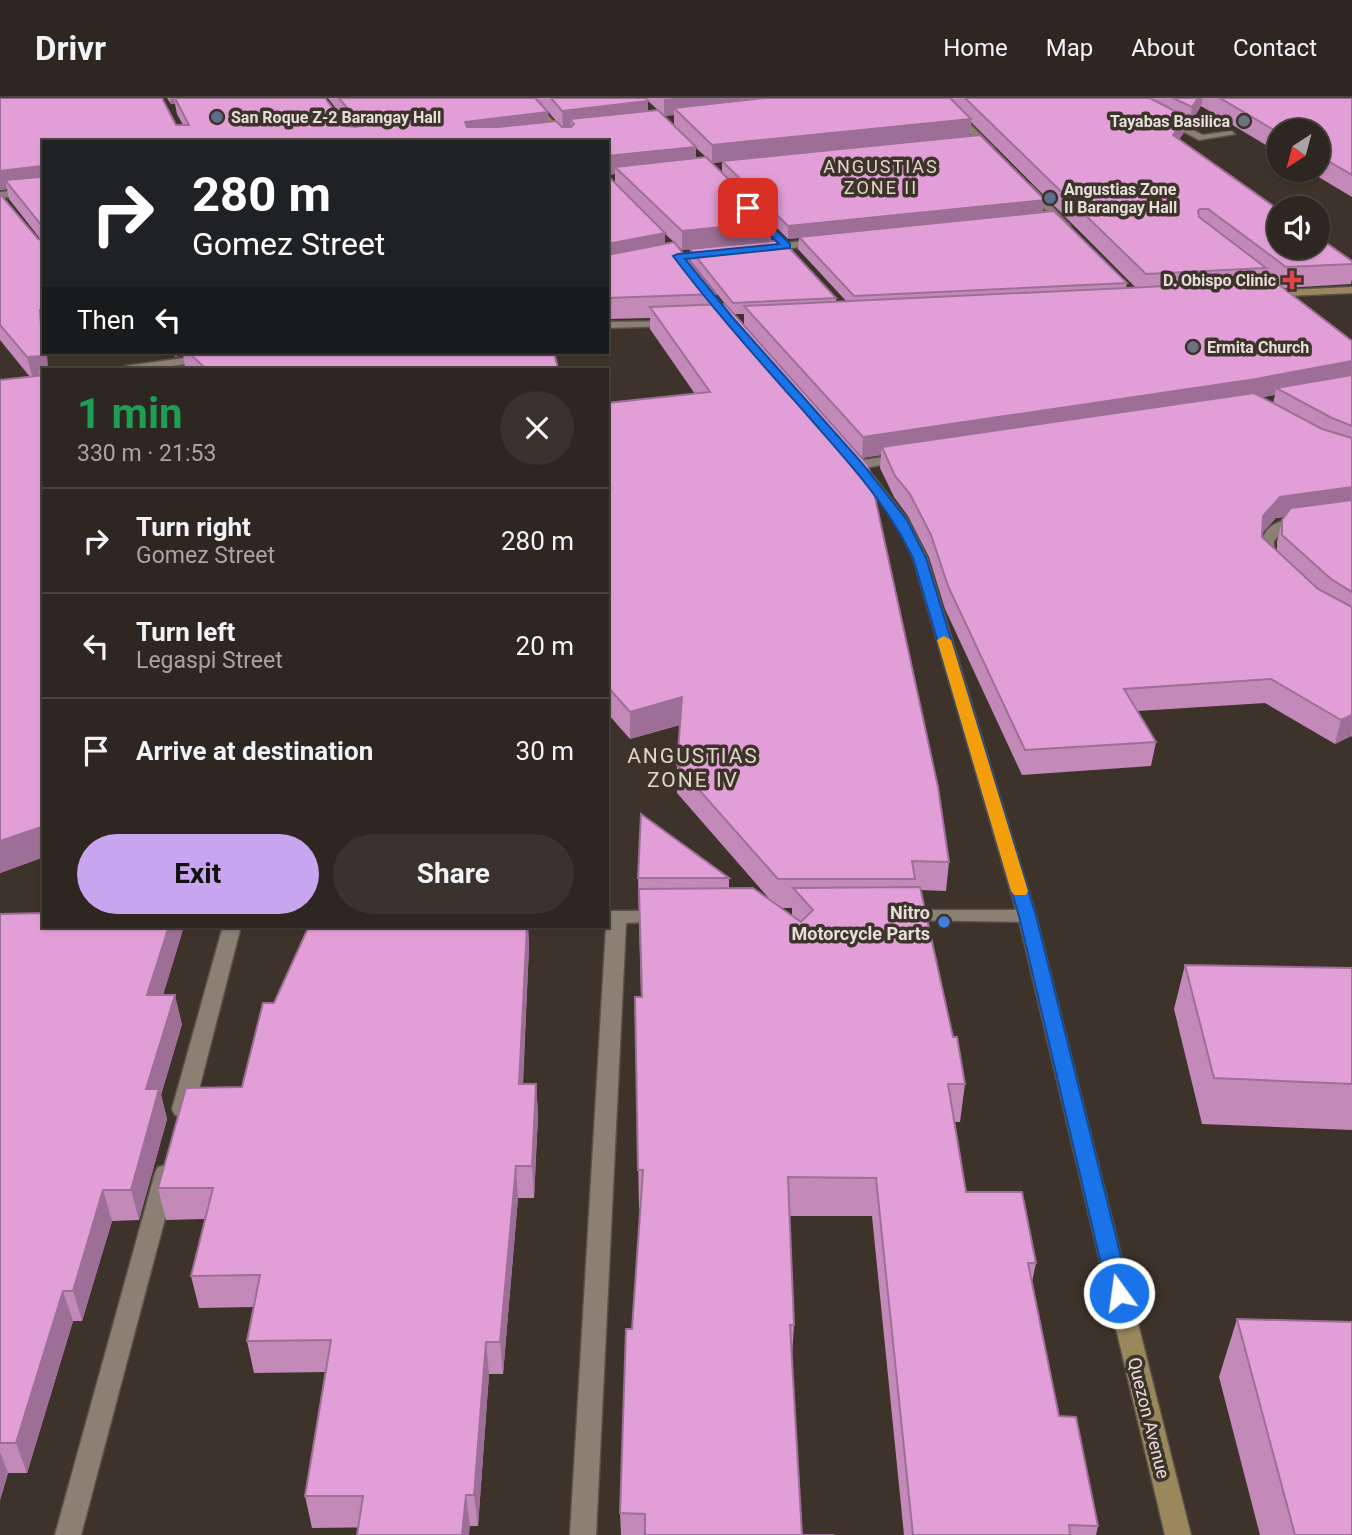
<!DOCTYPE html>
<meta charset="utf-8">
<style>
:root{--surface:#2e2620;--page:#3a322d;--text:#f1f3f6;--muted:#a7a5a5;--line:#49433e;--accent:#c8a6ef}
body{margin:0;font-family:Roboto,sans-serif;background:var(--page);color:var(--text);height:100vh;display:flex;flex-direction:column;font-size:26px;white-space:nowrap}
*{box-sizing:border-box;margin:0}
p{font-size:23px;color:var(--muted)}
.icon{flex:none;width:38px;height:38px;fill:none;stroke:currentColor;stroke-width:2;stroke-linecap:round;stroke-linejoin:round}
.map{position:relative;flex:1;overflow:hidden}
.panel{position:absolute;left:42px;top:270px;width:567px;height:560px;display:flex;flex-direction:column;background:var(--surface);border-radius:0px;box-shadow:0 2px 5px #0004,0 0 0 2px var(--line)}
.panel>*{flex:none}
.hud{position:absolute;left:42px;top:42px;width:567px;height:214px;border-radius:0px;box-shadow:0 2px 5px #0004,0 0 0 2px var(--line);background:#202124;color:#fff;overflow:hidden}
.needle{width:46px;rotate:216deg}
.fabs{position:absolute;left:1267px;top:21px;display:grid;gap:14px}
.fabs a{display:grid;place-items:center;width:63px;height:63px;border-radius:50%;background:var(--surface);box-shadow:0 2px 5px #0004,0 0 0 2px var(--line);font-size:35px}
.pin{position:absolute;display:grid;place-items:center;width:60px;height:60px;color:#fff;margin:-30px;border-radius:14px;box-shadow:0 4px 10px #0006}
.me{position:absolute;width:77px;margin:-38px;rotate:346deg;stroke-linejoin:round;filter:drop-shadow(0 0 5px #0008)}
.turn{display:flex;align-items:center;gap:24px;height:147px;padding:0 35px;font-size:32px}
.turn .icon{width:91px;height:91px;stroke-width:2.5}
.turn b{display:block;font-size:49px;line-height:60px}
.then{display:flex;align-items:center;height:66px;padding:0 35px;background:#0003;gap:14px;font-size:26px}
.round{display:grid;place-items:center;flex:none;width:74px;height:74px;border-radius:37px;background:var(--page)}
.overview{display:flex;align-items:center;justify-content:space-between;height:119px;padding:0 35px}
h1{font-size:42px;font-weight:700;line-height:52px;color:#1e9e55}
.primary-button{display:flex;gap:14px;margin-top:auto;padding:14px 35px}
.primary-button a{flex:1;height:80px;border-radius:42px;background:var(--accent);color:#111;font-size:28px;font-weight:700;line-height:80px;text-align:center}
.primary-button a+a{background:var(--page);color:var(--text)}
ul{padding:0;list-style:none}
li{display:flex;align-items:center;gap:21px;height:105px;padding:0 35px;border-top:2px solid var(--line)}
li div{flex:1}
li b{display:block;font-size:26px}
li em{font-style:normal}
header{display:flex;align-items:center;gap:42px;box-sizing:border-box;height:98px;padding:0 35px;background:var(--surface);border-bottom:2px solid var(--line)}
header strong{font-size:33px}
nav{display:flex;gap:38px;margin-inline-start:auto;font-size:24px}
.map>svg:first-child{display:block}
</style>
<header>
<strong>Drivr</strong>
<nav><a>Home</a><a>Map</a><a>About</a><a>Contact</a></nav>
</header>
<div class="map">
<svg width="1352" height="1437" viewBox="0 0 1352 1437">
<rect width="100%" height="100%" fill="#3d332a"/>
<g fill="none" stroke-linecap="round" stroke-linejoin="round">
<g stroke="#5a514a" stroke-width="3">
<g id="street">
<polygon points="935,0 944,0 994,50 994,54 988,54"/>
<polygon points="1121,0 1131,0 1203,37 1231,33 1235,36 1199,42"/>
<polygon points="1025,87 1031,87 1070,127 1070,131 1064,131 1025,91"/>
<polygon points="44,89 44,95 0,100 0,94"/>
<polygon points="822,141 826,142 826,146 767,153 762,150 767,147"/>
<polygon points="677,223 677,227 673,228 607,230 607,224"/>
<polygon points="227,254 256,254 250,257 150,271 120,271 126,268"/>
<polygon points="902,356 908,360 907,363 857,371 851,367 857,363"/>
<path d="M 1303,419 L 1310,423 L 1308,426 L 1285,430 L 1274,443 L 1274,460 L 1277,464 L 1270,468 L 1260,461 C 1260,428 1273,423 1303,419 Z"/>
<polygon points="905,812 1027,812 1034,814 1036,818 1034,822 1027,824 898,822 896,818 898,814"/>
<polygon points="607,813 663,813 670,815 672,819 670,823 626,825 596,1437 570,1437"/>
<polygon points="223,828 241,828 194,1011 191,1017 183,1019 175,1017 172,1011"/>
<polygon points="166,1067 174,1069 177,1075 81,1437 55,1437 155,1075 158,1069"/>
</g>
</g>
<g stroke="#5a514a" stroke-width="3">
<g id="secondary">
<polygon points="524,0 532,0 572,44 563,44"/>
<polygon points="1352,189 1352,195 1267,199 1262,196 1267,193"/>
<polygon points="858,364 863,365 908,422 927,460 1036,818 1191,1437 1165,1437 1018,818 913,460 895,423 852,368"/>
</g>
</g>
<use href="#street" fill="#8c8075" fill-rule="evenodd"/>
<use href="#secondary" fill="#9a875c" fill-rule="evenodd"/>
</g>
<g fill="#c289b9" fill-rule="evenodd">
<path d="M 0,0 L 176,27 L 183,27 L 177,16 L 175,6 L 171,6 L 167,0 L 325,0 L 346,28 L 349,28 L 328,0 L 535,0 L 548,23 L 558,25 L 536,0 L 1352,0 L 1352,99 L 1307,72 L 1318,72 L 1318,33 L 1279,33 L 1279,55 L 1201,8 L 1189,27 L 1185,25 L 1183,36 L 1179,41 L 1352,163 L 1352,181 L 1351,186 L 1283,190 L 1352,243 L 1352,639 L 1351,638 L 1335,646 L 1265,605 L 1138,613 L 1156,644 L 1151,668 L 1022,677 L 945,511 L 929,459 L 908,418 L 894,399 L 880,370 L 881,357 L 862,360 L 949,764 L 946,793 L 920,792 L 953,939 L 965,986 L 960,1024 L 954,1024 L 966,1094 L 1036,1165 L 1032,1184 L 1059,1318 L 1098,1428 L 1096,1437 L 904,1437 L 872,1118 L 789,1118 L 794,1227 L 792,1258 L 802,1437 L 834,1437 L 621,1437 L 620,1415 L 640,1110 L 639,1110 L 635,899 L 641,899 L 638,780 L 729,780 L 729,790 L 772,804 L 677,695 L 677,667 L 680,627 L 630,641 L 607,615 L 607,305 L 695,296 L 650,231 L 650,220 L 607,221 L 607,44 L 44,44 L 44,759 L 0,775 L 0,282 L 30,279 L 0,242 L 0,96 L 38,141 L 41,142 L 9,101 L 7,91 L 0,92 ZM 648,3 L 658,12 L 648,13 ZM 674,17 L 674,27 L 664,18 ZM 971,24 L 1136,190 L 1126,190 L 1127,185 L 1043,114 L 969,38 ZM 696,50 L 706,59 L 696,60 ZM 722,64 L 722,75 L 712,65 ZM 615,76 L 615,85 L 608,77 ZM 772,125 L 788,141 L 799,140 L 798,151 L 847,204 L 836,204 L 836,200 L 690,151 L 690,162 L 726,207 L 716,206 L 716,196 L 676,146 L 682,152 L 771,143 ZM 665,136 L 674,144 L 665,146 ZM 1264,176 L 1273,183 L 1263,184 ZM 734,216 L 744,216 L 744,227 ZM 1275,297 L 1273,305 L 1263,299 ZM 1284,419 L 1282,422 L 1277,444 L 1277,452 L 1262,439 L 1262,435 L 1276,420 ZM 780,810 L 792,810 L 792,818 Z"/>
<polygon points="170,254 554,254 558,271 187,271 185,269 183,257 175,259"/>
<polygon points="0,816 44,828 184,828 163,897 182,926 161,997 167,1021 139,1122 112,1123 82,1223 73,1223 27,1375 8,1375 0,1402"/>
<polygon points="309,828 528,828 529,849 523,986 536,986 538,1017 534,1100 518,1100 503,1276 489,1276 478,1428 312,1430 305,1398 325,1274 254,1275 247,1243 254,1209 199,1210 191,1178 205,1121 166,1122 158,1090 242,989 274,905"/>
<polygon points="1185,867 1352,870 1352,1032 1202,1026 1174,911"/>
<polygon points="1237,1221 1352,1437 1260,1437 1219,1279"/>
</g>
<g fill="#9e6f96">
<polygon points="170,0 174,0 175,6 171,6"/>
<polygon points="673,0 838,0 674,10 674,17 664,18 664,1"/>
<polygon points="1198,0 1203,0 1201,8 1189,27 1192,9"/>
<polygon points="648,3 648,20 570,21 571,29 563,30 562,13"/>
<polygon points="548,14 549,32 466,42 465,24"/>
<polygon points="1186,19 1183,36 1170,55 1173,37"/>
<polygon points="971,21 969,39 722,63 722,64 712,65 712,47"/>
<polygon points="696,49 696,67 615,69 615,76 607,77 607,58"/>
<polygon points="42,68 44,87 5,82 7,91 0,92 0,73"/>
<polygon points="1045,102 1043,115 788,141 788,128"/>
<polygon points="772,124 771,143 682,152 682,133"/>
<polygon points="665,135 665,155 607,166 607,146"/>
<polygon points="44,211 44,254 47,254 48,271 44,271 40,212"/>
<polygon points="174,254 182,254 183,257 175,259"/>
<polygon points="41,258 44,271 38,270 40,280 33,281 27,259"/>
<polygon points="1352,263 1352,280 1276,290 1275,297 1252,301 882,349 881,357 862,360 863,339"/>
<polygon points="1352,389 1352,410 1276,420 1258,440 1263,418 1280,399"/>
<polygon points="682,599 682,626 630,641 630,614"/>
<polygon points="1352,617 1352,633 1351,638 1335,646 1341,622"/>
<polygon points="44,728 44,759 0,775 0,743"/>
<polygon points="169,828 184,828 154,927 147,897"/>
<polygon points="527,828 528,828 529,849 521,1017 519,986"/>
<polygon points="175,897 182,926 161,997 167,1021 139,1122 131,1092 146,991"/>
<polygon points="536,986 538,1017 534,1100 532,1068"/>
<polygon points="516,1068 518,1100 503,1276 500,1244"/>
<polygon points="103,1092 112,1123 82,1223 73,1193"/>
<polygon points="63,1193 73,1223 27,1375 16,1345"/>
<polygon points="486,1244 489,1276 478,1428 474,1397"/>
<polygon points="0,1354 8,1375 0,1402"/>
<polygon points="466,1397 470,1428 469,1437 462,1437"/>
</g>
<g fill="#e29fd7" stroke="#9e6f96" stroke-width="2">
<polygon points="0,0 162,0 176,27 189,27 175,0 325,0 346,28 357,29 360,26 339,0 535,0 548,14 465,24 467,29 498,29 556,23 562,29 571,29 574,26 570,21 658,12 696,49 607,58 607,44 44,44 44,211 40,212 44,271 44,277 38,270 42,267 41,258 27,259 0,227 0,96 38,141 41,142 42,128 5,82 40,79 42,68 0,73"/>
<polygon points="551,0 646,0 648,3 562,13"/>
<polygon points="765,0 950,0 971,21 712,47 674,10"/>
<polygon points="965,0 1150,0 1186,19 1173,37 1279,112 1279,149 1318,149 1318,139 1352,163 1352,166 1286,169 1208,111 1200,111 1198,113 1199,119 1266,170 1146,176"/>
<polygon points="1173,0 1198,0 1192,9"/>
<polygon points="1220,0 1352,0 1352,77 1318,57 1318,33 1279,33 1279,35"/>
<polygon points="980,37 1045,102 788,128 722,63"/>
<polygon points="706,59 772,124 682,133 615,69"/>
<polygon points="607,77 665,135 607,146"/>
<polygon points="1054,113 1127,185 854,198 799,139"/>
<polygon points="782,142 836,200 733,205 690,151"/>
<polygon points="674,144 716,196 607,200 607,157"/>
<polygon points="1274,183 1352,243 1352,263 1256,281 863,339 744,208"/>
<polygon points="725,206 868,367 938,689 949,764 912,763 915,781 778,781 677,667 682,599 630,614 607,588 607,305 710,294 650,209"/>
<polygon points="188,254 554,254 558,271 206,271"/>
<polygon points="44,277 44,728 0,743 0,282"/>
<polygon points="1352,277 1352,328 1332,320 1276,290"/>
<polygon points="1254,295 1322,331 1352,340 1352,389 1280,399 1263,418 1262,439 1318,491 1352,509 1352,617 1341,622 1271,581 1124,591 1156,644 1025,652 948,488 931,437 910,396 895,378 882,349"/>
<polygon points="1352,402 1352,494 1331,481 1282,437 1282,422 1291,410"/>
<polygon points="641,716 729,780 638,780"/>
<polygon points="920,789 953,939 957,939 965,986 948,986 966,1094 1022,1094 1036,1165 1028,1165 1059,1318 1076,1319 1098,1428 1069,1427 1070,1437 913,1437 876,1080 788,1079 794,1227 790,1227 802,1437 834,1437 645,1437 645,1416 620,1415 626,1231 632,1231 643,1072 638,1072 635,899 642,899 639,791 753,790 801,824 813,812 793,790"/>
<polygon points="44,815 44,828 169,828 147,897 175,897 146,991 159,991 131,1092 103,1092 73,1193 63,1193 16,1345 0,1345 0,816"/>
<polygon points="309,828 527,828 519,986 536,986 532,1068 516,1068 500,1244 486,1244 474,1397 466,1397 462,1437 357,1437 363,1398 305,1398 331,1242 247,1243 260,1177 191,1178 213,1090 158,1090 186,990 242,989 263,905 274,905"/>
<polygon points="1185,867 1352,870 1352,986 1214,980"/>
<polygon points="1237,1221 1352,1224 1352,1437 1295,1437"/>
</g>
<path fill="#1a73e8" stroke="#114b97" stroke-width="2" d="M 745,108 L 751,108 L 790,146 L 790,150 L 685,161 L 733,220 L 861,364 L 907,422 L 926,460 L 1036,818 L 1130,1195 L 1126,1201 L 1119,1204 L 1111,1201 L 1108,1195 L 1019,818 L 913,460 C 886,404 849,365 808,318 C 762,266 715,214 673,158 L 678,156 L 779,146 L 745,112 Z"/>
<polygon fill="#f59e0b" points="944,538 951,542 1028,793 1026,797 1014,797 1011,793 937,542"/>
<g fill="#5c6f8a" stroke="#3d332a" stroke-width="2.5">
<circle cx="217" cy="19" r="7"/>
<circle cx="1050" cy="100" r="7"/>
</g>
<g fill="#6b7280" stroke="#3d332a" stroke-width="2.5">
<circle cx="1244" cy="23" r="7"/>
<circle cx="1193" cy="249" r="7"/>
</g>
<path fill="#e0444e" stroke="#3d332a" stroke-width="2.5" d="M1288.5 171.5h7v7h7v7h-7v7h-7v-7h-7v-7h7z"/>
<circle fill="#3f7fe0" stroke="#3d332a" stroke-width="2.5" cx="944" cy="824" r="7"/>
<g text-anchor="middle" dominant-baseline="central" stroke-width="7" stroke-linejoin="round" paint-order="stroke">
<g font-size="16" font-weight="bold" fill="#e6dfd9" stroke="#3d332a" text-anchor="start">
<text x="231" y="19">San Roque Z-2 Barangay Hall</text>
<text x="1230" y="23" text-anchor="end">Tayabas Basilica</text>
<text x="1064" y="91">Angustias Zone<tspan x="1064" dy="18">II Barangay Hall</tspan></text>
<text x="1276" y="182" text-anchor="end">D. Obispo Clinic</text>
<text x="1207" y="249">Ermita Church</text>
</g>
<g font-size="18" letter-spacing="2" fill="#e2d4c9" stroke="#3d332a">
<text x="881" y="68">ANGUSTIAS<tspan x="881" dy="21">ZONE II</tspan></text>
</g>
<g font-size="18" font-weight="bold" fill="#e6dfd9" stroke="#3d332a" text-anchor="end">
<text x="930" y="814">Nitro<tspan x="930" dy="21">Motorcycle Parts</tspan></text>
</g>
<g font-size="18" fill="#e6dfd9" stroke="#3d332a">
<text transform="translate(1149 1320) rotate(76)">Quezon Avenue</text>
</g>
<g font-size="21" letter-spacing="2" fill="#e2d4c9" stroke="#3d332a">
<text x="693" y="658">ANGUSTIAS<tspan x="693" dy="24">ZONE IV</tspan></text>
</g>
</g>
</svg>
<div class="fabs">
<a><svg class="needle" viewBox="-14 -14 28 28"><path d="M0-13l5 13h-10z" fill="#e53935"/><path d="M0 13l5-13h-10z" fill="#a7a5a5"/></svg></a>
<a><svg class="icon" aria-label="sound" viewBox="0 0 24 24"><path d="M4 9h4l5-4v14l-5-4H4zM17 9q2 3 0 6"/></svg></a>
</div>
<div class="pin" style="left:748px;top:110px;background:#d93025"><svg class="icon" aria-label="arrive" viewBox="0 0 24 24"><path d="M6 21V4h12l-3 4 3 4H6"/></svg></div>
<svg class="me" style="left:1119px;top:1195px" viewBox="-20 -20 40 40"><circle r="17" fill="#1a73e8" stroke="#fff" stroke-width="3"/><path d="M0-11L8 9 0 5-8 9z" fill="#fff"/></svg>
<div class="hud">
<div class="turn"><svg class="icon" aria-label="right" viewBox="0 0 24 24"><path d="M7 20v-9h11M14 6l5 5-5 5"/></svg><div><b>280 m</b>Gomez Street</div></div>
<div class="then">Then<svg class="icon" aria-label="left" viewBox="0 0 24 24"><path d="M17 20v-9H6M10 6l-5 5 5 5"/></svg></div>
</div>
<section class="panel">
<div class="overview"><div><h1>1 min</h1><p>330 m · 21:53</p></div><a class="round"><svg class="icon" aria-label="close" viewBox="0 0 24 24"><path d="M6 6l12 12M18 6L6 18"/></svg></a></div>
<ul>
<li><svg class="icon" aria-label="right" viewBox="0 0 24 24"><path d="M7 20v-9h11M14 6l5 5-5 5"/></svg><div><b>Turn right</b><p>Gomez Street</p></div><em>280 m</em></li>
<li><svg class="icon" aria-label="left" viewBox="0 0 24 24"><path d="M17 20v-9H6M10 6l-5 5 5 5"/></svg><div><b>Turn left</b><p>Legaspi Street</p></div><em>20 m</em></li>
<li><svg class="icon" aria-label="arrive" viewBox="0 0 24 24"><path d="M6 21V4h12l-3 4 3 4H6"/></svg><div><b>Arrive at destination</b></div><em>30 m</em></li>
</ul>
<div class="primary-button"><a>Exit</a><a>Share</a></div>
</section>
</div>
